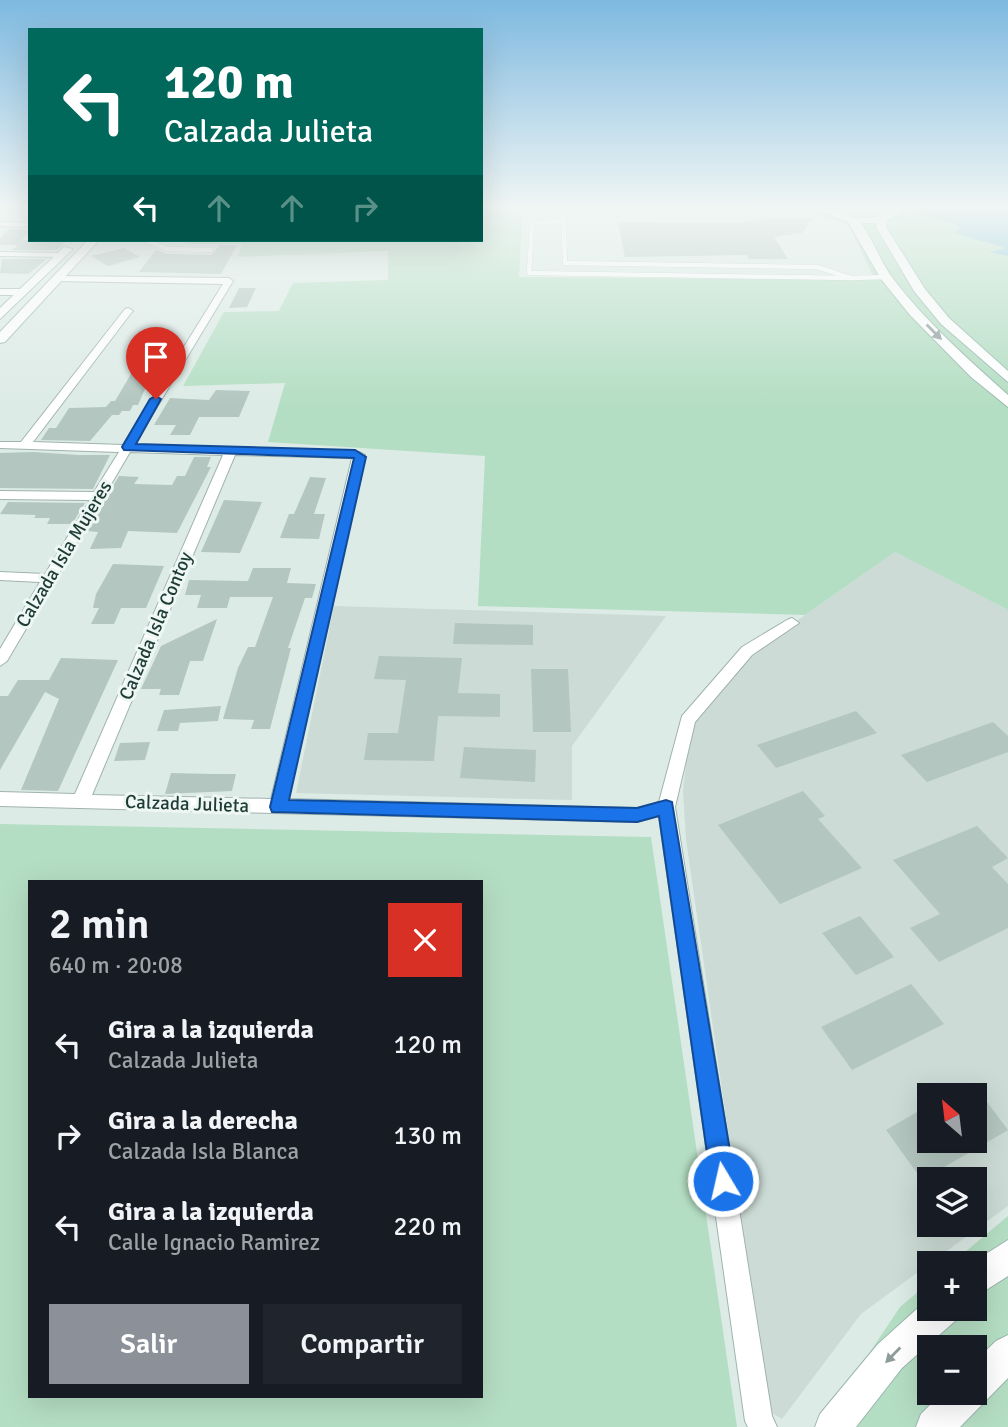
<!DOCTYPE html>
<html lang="es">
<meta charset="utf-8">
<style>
:root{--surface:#171b24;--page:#20242c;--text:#f1f3f6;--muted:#9ea1a6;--accent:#8c9099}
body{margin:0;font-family:Signika,sans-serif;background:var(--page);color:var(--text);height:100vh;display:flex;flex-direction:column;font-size:26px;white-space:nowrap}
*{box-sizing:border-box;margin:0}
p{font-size:23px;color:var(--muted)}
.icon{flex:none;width:38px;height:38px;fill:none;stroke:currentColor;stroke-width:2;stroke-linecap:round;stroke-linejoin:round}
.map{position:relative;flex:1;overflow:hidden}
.drawer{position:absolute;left:28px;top:880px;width:455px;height:518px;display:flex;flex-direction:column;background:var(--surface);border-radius:0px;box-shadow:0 7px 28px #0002}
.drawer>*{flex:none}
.banner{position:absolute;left:28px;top:28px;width:455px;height:214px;border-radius:0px;box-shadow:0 7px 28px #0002;background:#00695c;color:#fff;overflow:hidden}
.needle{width:46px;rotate:332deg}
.fabs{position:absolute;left:917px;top:1083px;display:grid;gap:14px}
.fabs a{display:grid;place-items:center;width:70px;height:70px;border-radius:0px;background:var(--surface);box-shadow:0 7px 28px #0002;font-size:35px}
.pin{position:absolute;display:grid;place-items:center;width:60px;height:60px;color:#fff;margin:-72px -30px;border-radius:50% 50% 50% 0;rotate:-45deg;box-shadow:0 0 7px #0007}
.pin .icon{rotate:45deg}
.me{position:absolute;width:77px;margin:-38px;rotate:351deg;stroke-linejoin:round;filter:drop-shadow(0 0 5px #0008)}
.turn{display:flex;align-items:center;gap:24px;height:147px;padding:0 21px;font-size:32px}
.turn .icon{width:91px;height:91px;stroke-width:2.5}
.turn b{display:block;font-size:49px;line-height:60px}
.lanes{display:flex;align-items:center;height:66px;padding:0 21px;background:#0003;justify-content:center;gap:35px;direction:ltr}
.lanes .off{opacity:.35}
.round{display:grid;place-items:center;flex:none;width:74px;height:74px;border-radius:0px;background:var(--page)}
.overview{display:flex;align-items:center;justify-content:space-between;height:119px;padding:0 21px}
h1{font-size:42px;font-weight:600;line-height:52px}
.cta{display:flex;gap:14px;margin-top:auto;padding:14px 21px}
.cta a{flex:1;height:80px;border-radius:0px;background:var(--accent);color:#fff;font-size:28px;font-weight:600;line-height:80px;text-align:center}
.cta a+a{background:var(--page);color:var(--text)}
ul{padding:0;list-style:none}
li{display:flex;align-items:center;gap:21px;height:91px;padding:0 21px}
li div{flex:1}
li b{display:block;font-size:26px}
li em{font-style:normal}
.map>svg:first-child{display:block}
</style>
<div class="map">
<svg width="1008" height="1427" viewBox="0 0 1008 1427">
<rect width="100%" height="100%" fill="#ddebe6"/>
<g fill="#ccdbd5" fill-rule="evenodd">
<path d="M 895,552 L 1008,610 L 1008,1206 L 861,1314 L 782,1419 L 768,1411 L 686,839 L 683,791 L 690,728 L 730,675 L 751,653 ZM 929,1096 L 975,1096 L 975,1141 L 929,1141 ZM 929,1180 L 975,1180 L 975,1225 L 929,1225 Z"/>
<polygon points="334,606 666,616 572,746 572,800 296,793"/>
</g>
<g fill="#b4dec3" fill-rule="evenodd">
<path d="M 481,205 L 1008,205 L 1008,610 L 895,552 L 805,615 L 478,606 L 485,456 L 268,442 L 285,383 L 183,386 L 224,312 L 279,311 L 293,283 L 388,280 L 388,251 L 238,257 L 242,244 L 188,244 L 180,240 L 481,240 ZM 523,208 L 807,211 L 848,224 L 875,280 L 519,277 Z"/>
<path d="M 0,824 L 651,837 L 737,1427 L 0,1427 ZM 30,882 L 481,882 L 481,1396 L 30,1396 Z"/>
<path d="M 1008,1216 L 1008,1427 L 820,1427 L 900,1307 L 929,1283 L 929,1309 L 975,1309 L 975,1264 L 952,1263 ZM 929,1348 L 975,1348 L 975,1393 L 929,1393 Z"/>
</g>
<polygon fill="#80c1d5" points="917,205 1008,205 1008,256 989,252 1005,249 1003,247 954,233 960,229 956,224 920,214"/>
<g fill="#b3c6bf">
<polygon points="770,218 813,218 802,233 774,237 788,259 749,259 747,255 625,257 618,222 738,223"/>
<polygon points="9,229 30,230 19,244 23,240 67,240 57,250 12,250 18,245 0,245 0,238"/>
<polygon points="220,245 237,245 221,274 139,272 156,250 167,254 211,255"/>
<polygon points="124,248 140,257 108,266 91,256"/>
<polygon points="2,259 47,259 28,274 0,273"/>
<polygon points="239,288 256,288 247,307 229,308"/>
<polygon points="137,364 156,364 138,405 133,405 130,411 122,411 119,415 112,415 90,441 41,440 49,428 56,428 69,408 106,407 111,401 115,401"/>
<polygon points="216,390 250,391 239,417 199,417 190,435 170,435 176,425 154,425 170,398 209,400"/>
<polygon points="33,452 79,455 110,455 93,489 0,488 0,453"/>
<polygon points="194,457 211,457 207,467 211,467 177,533 128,531 121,548 90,549 98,532 86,531 119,476 139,477 134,484 172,485 177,476 185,476"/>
<polygon points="310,477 326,478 314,514 325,514 319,539 280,538 289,514 294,514"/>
<polygon points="224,500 262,502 240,553 201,552"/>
<polygon points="8,502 85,503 72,524 47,524 50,518 34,518 36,515 0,514"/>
<polygon points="113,564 164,566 146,608 121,608 114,624 91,624 99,608 93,608 96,594"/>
<polygon points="253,568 291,568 287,583 316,584 312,598 305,598 288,648 291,648 270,729 251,729 254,720 223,719 238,668 248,647 255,647 273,597 230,597 227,608 197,608 201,595 185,595 189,580 248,581"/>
<polygon points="217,619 203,661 190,661 179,695 159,695 161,689 141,689 161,646"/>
<polygon points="455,623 533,625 533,645 453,644"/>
<polygon points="379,656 462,658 458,693 500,694 500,717 438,716 434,761 364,760 368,733 398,733 406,680 374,679"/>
<polygon points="61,658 118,660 58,791 21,790 59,699 45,692 0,770 0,696 8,696 18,680 49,680"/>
<polygon points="531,669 568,669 571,732 533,732"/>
<polygon points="221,706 218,721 180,723 178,731 157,731 164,710"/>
<polygon points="856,711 877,733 776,768 757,745"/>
<polygon points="993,722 1008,736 1008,752 927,782 901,755"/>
<polygon points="150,742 145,760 114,761 120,743"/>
<polygon points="464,747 536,750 535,782 460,778"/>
<polygon points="171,773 211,774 236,774 232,791 165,794"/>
<polygon points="803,791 825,816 818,819 862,868 780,904 718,825"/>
<polygon points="977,826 1008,858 992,867 1008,884 1008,928 939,962 910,928 940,914 893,860"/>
<polygon points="860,916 894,957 856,975 822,933"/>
<polygon points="911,984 944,1024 852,1070 821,1027"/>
<polygon points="975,1086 1008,1130 922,1180 886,1130 929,1105 929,1141 975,1141"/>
</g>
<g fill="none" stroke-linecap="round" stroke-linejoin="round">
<g stroke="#a0b3ae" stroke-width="5">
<g id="lane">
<polyline points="563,205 565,263 817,267 851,278 885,277"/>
<polyline points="563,221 532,224 529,273 851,278"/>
<polyline points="146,240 167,249 211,250"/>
</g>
</g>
<g stroke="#a0b3ae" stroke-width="2">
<g id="street">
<polygon points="0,222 30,223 30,227 0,226"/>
<polygon points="0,252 62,253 66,255 62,257 0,256"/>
<path d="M 58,276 L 229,278 L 233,281 L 134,445 L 359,452 L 365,455 L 288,799 L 637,808 L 659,802 L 682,716 L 742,647 L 787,620 L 792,618 L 799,623 L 752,655 L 695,722 L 675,807 L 772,1416 L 777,1427 L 748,1427 L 745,1421 L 659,816 L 637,822 L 0,806 L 0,792 L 75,794 L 223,455 L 130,452 L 7,661 L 0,666 L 0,649 L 40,582 L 0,580 L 0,572 L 45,574 L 90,500 L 0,499 L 0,491 L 94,492 L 119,452 L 0,448 L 0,442 L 21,442 L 125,309 L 128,308 L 133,311 L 131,313 L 33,442 L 123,445 L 223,284 L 55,281 L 55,277 ZM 235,455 L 352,458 L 271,799 L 92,795 Z"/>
<polygon points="0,289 21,289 25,292 21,295 0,295"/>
</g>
</g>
<g stroke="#9cb7b0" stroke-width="2">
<g id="secondary">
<path d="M 602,205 L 824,205 C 843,218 872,223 892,211 L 890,205 L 900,205 L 902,212 L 888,220 L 886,227 L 925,289 L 949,318 L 1008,371 L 1008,382 L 941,324 L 914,291 L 876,227 L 877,223 L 861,223 C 874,241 880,262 894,280 C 927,323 968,359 1008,395 L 1008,407 L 971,377 L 910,315 L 881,279 L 848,222 L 819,211 Z"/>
<polygon points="88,240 99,240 5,342 0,343 0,332"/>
<polygon points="64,247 73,249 0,319 0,308"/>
<polygon points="1008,1240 1008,1276 975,1297 975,1264 970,1264"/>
<polygon points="929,1298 929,1309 960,1309 955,1321 902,1368 856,1427 815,1427 820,1414 878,1344"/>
<polygon points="1008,1335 1008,1378 960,1427 916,1427 921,1414 942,1393 975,1393 975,1361 996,1341"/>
</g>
</g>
<use href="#lane" stroke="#fff" stroke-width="4.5"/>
<use href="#street" fill="#fff" fill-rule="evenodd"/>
<use href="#secondary" fill="#fff" fill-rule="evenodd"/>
</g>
<defs><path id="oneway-solid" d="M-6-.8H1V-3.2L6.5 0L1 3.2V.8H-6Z" transform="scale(1.75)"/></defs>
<g fill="#8e9d9a">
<use href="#oneway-solid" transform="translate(934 332) rotate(45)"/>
<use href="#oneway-solid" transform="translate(893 1355) rotate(134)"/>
</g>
<linearGradient id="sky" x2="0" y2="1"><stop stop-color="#7eb9e0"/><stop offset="0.51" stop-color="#f0f6f4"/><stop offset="1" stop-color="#f0f6f4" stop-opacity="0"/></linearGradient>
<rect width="1008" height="405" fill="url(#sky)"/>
<polygon fill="#1a73e8" stroke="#114b97" stroke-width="2" points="156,396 161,399 136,444 355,450 366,457 289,800 637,808 666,800 672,802 735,1181 731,1189 723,1193 715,1189 711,1181 659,816 637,822 272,812 270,807 354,458 124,450 122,447 150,399"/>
<g text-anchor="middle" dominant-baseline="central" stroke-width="6" stroke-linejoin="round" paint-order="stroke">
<g font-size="19" fill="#1e3b36" stroke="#eef7f3">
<text transform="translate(64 554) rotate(-59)">Calzada Isla Mujeres</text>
<text transform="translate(156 626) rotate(-67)">Calzada Isla Contoy</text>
<text transform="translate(187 804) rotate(2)">Calzada Julieta</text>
</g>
</g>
</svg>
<div class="fabs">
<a><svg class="needle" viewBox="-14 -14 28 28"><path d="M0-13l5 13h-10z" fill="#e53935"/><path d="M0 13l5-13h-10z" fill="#9ea1a6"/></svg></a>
<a><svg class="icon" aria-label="layers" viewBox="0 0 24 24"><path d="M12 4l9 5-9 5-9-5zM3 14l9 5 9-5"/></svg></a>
<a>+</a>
<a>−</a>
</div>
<div class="pin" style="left:156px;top:399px;background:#d93025"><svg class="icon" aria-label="arrive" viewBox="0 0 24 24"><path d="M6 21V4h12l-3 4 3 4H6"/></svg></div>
<svg class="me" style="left:723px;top:1181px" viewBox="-20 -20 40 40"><circle r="17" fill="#1a73e8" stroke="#fff" stroke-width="3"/><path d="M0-11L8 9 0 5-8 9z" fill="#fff"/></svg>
<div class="banner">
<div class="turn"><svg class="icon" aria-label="left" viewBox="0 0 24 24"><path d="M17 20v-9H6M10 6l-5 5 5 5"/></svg><div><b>120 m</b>Calzada Julieta</div></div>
<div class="lanes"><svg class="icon" aria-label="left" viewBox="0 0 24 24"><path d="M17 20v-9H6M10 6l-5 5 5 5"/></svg><svg class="icon off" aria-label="ahead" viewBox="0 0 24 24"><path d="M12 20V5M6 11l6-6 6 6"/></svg><svg class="icon off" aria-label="ahead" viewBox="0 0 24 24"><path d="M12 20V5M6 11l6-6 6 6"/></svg><svg class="icon off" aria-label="right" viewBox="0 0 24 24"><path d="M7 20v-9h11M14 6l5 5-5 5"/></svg></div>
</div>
<section class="drawer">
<div class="overview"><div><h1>2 min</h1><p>640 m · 20:08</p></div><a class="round" style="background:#d93025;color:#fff"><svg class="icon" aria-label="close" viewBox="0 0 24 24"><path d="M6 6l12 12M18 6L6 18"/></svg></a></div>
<ul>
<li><svg class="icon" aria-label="left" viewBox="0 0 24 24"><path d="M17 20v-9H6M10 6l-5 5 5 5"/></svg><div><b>Gira a la izquierda</b><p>Calzada Julieta</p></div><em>120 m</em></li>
<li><svg class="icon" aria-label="right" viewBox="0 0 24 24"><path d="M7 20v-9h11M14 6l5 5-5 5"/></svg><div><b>Gira a la derecha</b><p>Calzada Isla Blanca</p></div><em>130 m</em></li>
<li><svg class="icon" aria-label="left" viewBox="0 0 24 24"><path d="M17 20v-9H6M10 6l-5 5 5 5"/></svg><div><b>Gira a la izquierda</b><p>Calle Ignacio Ramirez</p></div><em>220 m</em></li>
</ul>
<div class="cta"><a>Salir</a><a>Compartir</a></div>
</section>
</div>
